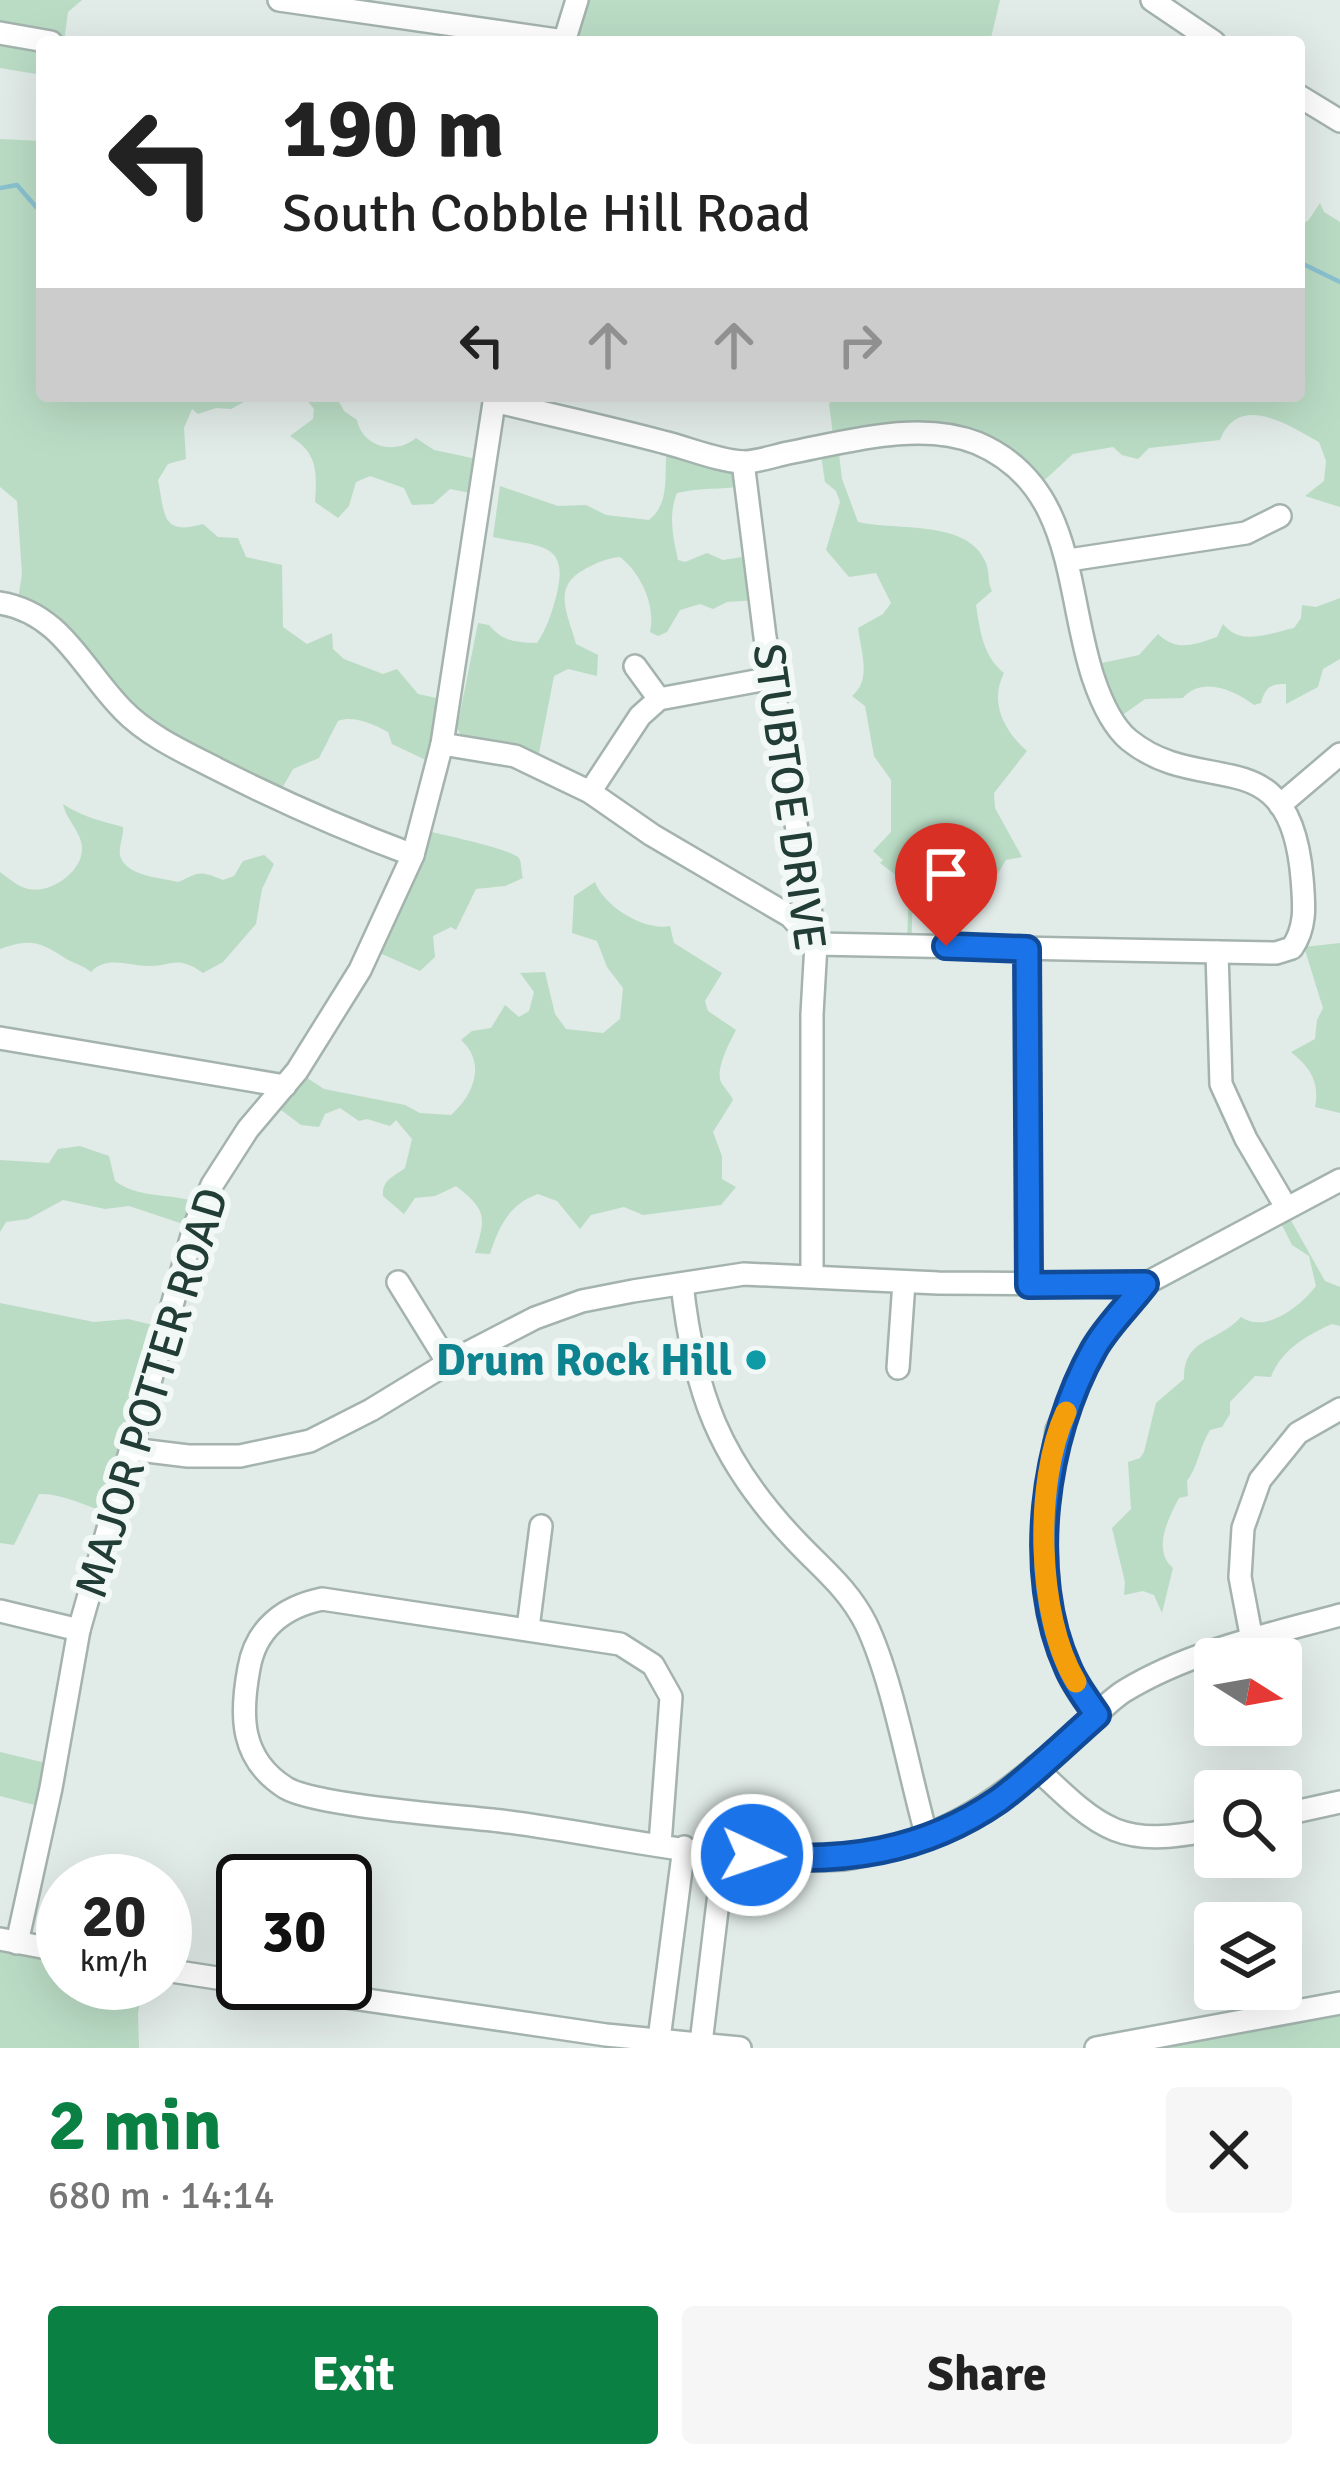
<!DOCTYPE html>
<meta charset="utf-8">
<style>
:root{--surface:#fff;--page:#f6f6f6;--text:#222;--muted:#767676;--accent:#0b8043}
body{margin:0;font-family:Signika,sans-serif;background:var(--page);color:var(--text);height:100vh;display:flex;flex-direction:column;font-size:45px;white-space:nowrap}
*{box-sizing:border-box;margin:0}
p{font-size:39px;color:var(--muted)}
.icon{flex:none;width:66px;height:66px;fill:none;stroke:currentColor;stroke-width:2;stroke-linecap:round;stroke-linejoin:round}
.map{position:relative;height:2048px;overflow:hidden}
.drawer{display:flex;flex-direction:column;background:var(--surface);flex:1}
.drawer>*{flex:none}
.top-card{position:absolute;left:36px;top:36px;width:1269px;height:366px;border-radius:12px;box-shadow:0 12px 48px #0002;background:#fff;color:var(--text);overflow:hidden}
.needle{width:78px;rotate:101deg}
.fabs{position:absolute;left:1194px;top:1638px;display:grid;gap:24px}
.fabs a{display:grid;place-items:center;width:108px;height:108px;border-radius:12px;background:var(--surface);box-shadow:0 12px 48px #0002;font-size:60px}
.speed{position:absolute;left:36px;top:1854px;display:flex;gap:24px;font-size:60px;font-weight:700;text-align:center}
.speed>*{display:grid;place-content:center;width:156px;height:156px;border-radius:50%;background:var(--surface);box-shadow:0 12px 48px #0002;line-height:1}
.speed small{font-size:30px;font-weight:400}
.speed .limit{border:6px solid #111;border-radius:18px;background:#fff;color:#111}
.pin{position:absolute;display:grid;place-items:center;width:102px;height:102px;color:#fff;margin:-123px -51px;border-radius:50% 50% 50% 0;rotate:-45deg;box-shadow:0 0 12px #0007}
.pin .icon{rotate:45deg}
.me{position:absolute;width:132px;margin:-66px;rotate:93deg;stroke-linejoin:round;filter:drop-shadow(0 0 9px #0008)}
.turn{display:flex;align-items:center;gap:42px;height:252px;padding:0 48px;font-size:54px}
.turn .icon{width:156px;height:156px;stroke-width:2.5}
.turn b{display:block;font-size:84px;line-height:102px}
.lanes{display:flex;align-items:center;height:114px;padding:0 48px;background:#0003;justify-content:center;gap:60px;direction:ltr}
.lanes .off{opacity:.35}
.round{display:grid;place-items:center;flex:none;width:126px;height:126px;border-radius:12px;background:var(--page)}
.summary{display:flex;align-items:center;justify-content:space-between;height:204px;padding:0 48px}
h1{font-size:72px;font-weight:700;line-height:90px;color:var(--accent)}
.button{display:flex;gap:24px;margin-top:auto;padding:24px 48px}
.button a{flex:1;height:138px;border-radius:12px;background:var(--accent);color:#fff;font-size:48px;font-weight:700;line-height:138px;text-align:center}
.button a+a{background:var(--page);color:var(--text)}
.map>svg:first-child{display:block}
</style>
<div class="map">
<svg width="1340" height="2048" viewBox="0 0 1340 2048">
<rect width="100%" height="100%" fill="#e1ebe7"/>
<g fill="#badcc5">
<polygon points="0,0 82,0 68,12 64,42 42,42 42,75 0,68"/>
<polygon points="579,0 1000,0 990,42 565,42"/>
<path d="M 0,139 L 42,141 L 42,396 L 255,396 L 231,409 L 216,408 L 198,414 L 192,409 L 184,428 L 186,459 L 168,464 L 158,480 C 165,515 161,536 203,524 L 218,537 L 238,538 L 246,557 L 282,565 L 283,627 L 307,644 L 332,633 L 333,649 L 344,659 L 383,674 L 397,669 L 418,694 L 441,699 L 428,761 L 392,744 L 388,732 C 373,724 354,715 338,721 L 319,758 L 293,769 L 277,797 L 179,749 L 17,606 L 22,574 L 17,501 L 0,487 Z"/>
<path d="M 1320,203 L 1324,212 L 1340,222 L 1340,507 L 1305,496 L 1324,481 L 1326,461 L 1319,442 C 1288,425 1239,392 1220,440 L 1149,448 L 1138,459 L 1122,455 L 1113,447 L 1073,454 L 1037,487 L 971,438 L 838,445 L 842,479 L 858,522 C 896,531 969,519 986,563 C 990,573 987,581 992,591 L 976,605 C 980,631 983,656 1004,673 C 989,702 1004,731 1027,751 L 994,793 L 995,808 L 1022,857 L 1006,860 L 995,878 C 924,877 911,864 912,944 L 907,943 L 909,885 L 880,863 L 883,860 L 873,851 L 891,832 L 891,780 L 874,756 L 865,706 L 852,696 C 872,680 861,652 858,628 L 883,614 L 891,603 L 876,573 L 849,577 L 826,550 L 840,502 L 836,491 L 825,482 L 820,448 L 834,443 L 829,403 L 844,396 L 1299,396 L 1299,224 L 1308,221 Z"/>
<path d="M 298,396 L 336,396 L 344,411 L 357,420 C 363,448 396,455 416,438 L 434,450 L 481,460 L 476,494 L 450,489 L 433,504 L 412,505 L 404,488 L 370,476 L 356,482 L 349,506 L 338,518 L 315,502 C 317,472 318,453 290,436 L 313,419 L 314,409 L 305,398 Z"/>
<path d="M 668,443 L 743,460 L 744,486 C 720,490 702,487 677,493 C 668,515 673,537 678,560 L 685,562 L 707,553 L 723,560 L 755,555 L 759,600 L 727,602 L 713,609 L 700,604 L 680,610 L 667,632 L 658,636 L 650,632 C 656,606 641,573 620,557 C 606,558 597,563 585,569 C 551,587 568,614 576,644 L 598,655 L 597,676 L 568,669 L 554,676 L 539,753 L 462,737 L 457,728 L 478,623 L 489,625 C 503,642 516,642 537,643 C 547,628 551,615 556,597 C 571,540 538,547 493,537 L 500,486 L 558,506 L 586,505 L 606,515 L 649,520 C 673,501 662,469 668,443 Z"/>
<path d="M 1340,598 L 1340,659 L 1323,669 L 1318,687 L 1286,704 L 1286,684 C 1271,683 1265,688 1261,703 L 1254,705 C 1234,690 1202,676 1183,698 L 1145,699 L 1117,719 L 1093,665 L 1139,655 L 1158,634 C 1177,652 1194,645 1217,637 L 1223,624 C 1241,647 1270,633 1294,628 L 1301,618 L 1302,605 L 1316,607 Z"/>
<path d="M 63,804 C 83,817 101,821 123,827 C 124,836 117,850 121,858 C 128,876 161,878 178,882 C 200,872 199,870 223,880 L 234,876 L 243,861 L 264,855 L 274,864 L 262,889 L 256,924 L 223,962 L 203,973 C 176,954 173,967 147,966 C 126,965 106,956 91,972 C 81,964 74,964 65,958 C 40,942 31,938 0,949 L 0,872 C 7,877 16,885 25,888 C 48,896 82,873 82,849 C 82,832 66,820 63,804 Z"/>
<path d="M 422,830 C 437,833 514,850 519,858 C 522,864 521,872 523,878 L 505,886 L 476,889 L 456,930 L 451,927 L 433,936 L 435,957 L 420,971 L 373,950 Z"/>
<path d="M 595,882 C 604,906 643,931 670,926 L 674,943 L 722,973 L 705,1001 L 708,1011 L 736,1030 C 730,1042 715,1069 721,1082 C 724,1088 730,1093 733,1100 L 713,1132 L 722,1156 L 722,1179 L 736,1187 L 721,1205 L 643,1215 L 624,1207 L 591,1215 L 580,1229 L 557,1201 L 538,1194 C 510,1204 499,1225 490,1254 L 475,1253 C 486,1217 487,1210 456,1186 L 435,1196 L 415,1198 L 404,1214 L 383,1196 C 382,1179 394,1177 405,1168 L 412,1139 L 396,1120 L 390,1126 L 367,1119 L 359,1121 L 340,1108 L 325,1114 L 319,1127 L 301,1125 L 273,1104 L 298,1072 L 324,1089 L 405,1105 L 420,1113 L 451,1115 C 473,1096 487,1063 461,1040 L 472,1031 L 491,1028 L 505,1005 L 519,1017 L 529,1011 L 534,992 L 520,973 L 545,972 L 555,1014 L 566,1029 L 603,1033 L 620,1019 L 623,988 L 607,967 L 597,941 L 572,933 L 574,896 Z"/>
<path d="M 1340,943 L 1340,1113 L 1315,1107 C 1320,1082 1310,1067 1291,1052 L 1315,1039 L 1317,1020 L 1323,1008 L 1304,947 Z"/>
<path d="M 80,1146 L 109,1156 L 115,1181 C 143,1201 173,1191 203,1205 L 195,1228 L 129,1206 L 105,1209 L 63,1200 L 28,1219 L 6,1222 L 0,1232 L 0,1160 L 49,1163 L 58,1149 Z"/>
<path d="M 1285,1210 L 1325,1281 L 1340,1287 L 1340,1326 L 1332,1324 C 1307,1335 1281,1350 1271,1377 L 1255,1376 L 1230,1402 L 1230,1414 L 1222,1427 L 1210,1430 C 1199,1447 1199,1465 1187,1481 L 1188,1496 L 1179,1498 C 1168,1519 1152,1550 1173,1568 L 1162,1613 L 1154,1595 L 1143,1591 L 1124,1595 L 1125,1582 L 1112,1528 L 1131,1509 L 1128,1462 L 1140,1458 L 1144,1452 L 1156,1403 L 1184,1379 C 1184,1337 1216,1344 1241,1317 C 1265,1334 1300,1307 1316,1286 L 1309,1256 L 1292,1245 L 1276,1213 Z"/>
<path d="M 0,1303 L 94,1322 L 128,1319 L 165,1328 L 111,1513 C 86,1507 63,1493 39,1494 L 14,1545 L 0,1543 Z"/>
<polygon points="0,1752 54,1765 46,1808 0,1796"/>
<polygon points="0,1938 63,1950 63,1983 143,1983 138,2013 139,2048 0,2048"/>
<polygon points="1340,2002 1340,2048 1096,2048"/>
</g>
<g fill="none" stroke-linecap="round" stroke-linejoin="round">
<g stroke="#8ac2d0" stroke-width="4.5">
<polyline points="0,188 17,185 37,208 42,208"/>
<polyline points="1299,262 1340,282"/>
</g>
<g stroke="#a4b3ae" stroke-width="26">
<g id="minor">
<polyline points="279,0 564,41"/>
<polyline points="1152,0 1214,42"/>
<polyline points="0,33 51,42"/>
<polyline points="564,42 577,0"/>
<polyline points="1299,96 1340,121"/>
<polyline points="743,462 765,637 816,944 812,1014 812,1276"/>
<polyline points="1069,560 1246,533 1280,516"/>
<path d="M 0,603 C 62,613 83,670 123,710 C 148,736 186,753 217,769 C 282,802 346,830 413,855"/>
<polyline points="635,666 659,699"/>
<path d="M 442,744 L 515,756 L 590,792 L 652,835 L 790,916 L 816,944 L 1276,953 L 1292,948 C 1307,926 1304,904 1302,878 C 1290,735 1203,800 1129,740 C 1111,725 1100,698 1093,677 C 1065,592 1076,485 977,443 C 920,420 846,442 788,453 C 774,456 757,462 743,462 C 718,461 688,448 663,442 C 607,427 551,415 494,401"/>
<polyline points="590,792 640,716 659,699 772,678"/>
<polyline points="1280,805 1340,754"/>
<polyline points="1027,949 1029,1285"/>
<polyline points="1217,952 1221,1084 1246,1139 1286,1207"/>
<polyline points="0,1038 285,1086"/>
<polyline points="398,1282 448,1363"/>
<path d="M 682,1284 C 694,1392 719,1460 795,1540 C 821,1568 848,1588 866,1624 C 893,1680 909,1774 927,1837"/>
<polyline points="898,1368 904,1282"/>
<polyline points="131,1449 188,1456 240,1456 310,1441 371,1410 448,1363 535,1318 582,1301 633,1291 744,1274 938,1283 1145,1284"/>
<polyline points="0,1611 79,1630"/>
<polyline points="528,1628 541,1526"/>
<polyline points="1252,1640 1240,1577 1243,1528 1260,1480 1298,1433 1340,1409"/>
<polyline points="1097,1715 1068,1668 1050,1613 1044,1523 1057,1430 1095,1347 1145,1284 1340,1180"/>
<path d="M 1035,1767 C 1102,1831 1120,1849 1215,1829"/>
<polyline points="1281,1815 1340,1802"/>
<path d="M 660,1844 L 671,1697 L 653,1665 L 620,1644 L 322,1599 C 284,1607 256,1628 249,1668 C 240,1716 240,1759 286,1788 C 317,1806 458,1816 501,1821 C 613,1835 730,1866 844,1859 C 858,1858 873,1852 888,1848 C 969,1827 1016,1784 1078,1731 C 1094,1718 1109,1700 1126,1690 C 1191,1651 1268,1635 1340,1615"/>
<polyline points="0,1939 63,1951"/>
<polyline points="17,1943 51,1788 79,1630 195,1225 212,1185 248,1129 297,1071 360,970 413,855 442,744 495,396"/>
<polyline points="165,1970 243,1982"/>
<polyline points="250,1983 606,2035 740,2048"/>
<polyline points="659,2039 684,1847"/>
<polyline points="701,2043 724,1852"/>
<polyline points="1096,2048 1340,2003"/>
</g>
</g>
<use href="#minor" stroke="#fff" stroke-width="21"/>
</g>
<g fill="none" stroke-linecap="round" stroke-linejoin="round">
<g stroke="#114b97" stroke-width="30">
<path id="route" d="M 752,1855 C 841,1864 924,1852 999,1800 C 1033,1775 1065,1743 1097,1715 C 1087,1700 1075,1685 1068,1668 C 1025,1574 1044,1437 1094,1349 C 1107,1326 1129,1305 1145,1284 L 1029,1285 L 1027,949 L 946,946"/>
</g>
<use href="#route" stroke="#1a73e8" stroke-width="21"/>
<path stroke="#f59e0b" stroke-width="21" d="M 1066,1412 C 1034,1481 1036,1616 1076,1682"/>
</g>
<circle fill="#0f9aa8" stroke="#f1f8f5" stroke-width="4.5" cx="756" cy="1360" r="12"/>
<g text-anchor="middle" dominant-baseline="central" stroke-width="12" stroke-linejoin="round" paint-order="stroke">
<g font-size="45" fill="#223c36" stroke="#f1f8f5">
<text transform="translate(789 797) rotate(82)">STUBTOE DRIVE</text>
<text transform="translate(152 1393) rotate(-73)">MAJOR POTTER ROAD</text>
</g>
<g font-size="45" font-weight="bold" fill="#0d838f" stroke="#f1f8f5" text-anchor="end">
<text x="732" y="1360">Drum Rock Hill</text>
</g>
</g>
</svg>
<div class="fabs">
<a><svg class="needle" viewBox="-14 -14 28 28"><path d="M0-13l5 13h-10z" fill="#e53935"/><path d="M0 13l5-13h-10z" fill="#767676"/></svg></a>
<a><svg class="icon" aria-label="search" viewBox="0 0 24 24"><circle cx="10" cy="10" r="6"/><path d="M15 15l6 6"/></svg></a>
<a><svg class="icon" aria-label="layers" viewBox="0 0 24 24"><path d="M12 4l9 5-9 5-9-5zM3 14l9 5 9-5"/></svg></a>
</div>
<div class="speed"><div>20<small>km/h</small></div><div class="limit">30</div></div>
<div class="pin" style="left:946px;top:946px;background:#d93025"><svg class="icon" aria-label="arrive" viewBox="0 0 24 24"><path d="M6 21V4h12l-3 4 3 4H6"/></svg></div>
<svg class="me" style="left:752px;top:1855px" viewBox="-20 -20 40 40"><circle r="17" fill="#1a73e8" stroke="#fff" stroke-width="3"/><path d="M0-11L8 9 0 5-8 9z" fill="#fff"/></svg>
<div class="top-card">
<div class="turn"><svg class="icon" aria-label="left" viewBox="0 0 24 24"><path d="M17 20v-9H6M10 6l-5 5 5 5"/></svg><div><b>190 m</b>South Cobble Hill Road</div></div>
<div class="lanes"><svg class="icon" aria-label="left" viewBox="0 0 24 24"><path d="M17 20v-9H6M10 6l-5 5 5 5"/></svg><svg class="icon off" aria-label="ahead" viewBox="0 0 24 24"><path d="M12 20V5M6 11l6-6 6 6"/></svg><svg class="icon off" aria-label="ahead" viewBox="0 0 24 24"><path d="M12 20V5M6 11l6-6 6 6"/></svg><svg class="icon off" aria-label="right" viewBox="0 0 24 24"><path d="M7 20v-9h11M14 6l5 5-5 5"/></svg></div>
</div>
</div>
<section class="drawer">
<div class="summary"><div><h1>2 min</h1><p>680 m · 14:14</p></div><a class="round"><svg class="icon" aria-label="close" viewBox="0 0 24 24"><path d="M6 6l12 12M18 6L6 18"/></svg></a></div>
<div class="button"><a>Exit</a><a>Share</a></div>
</section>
